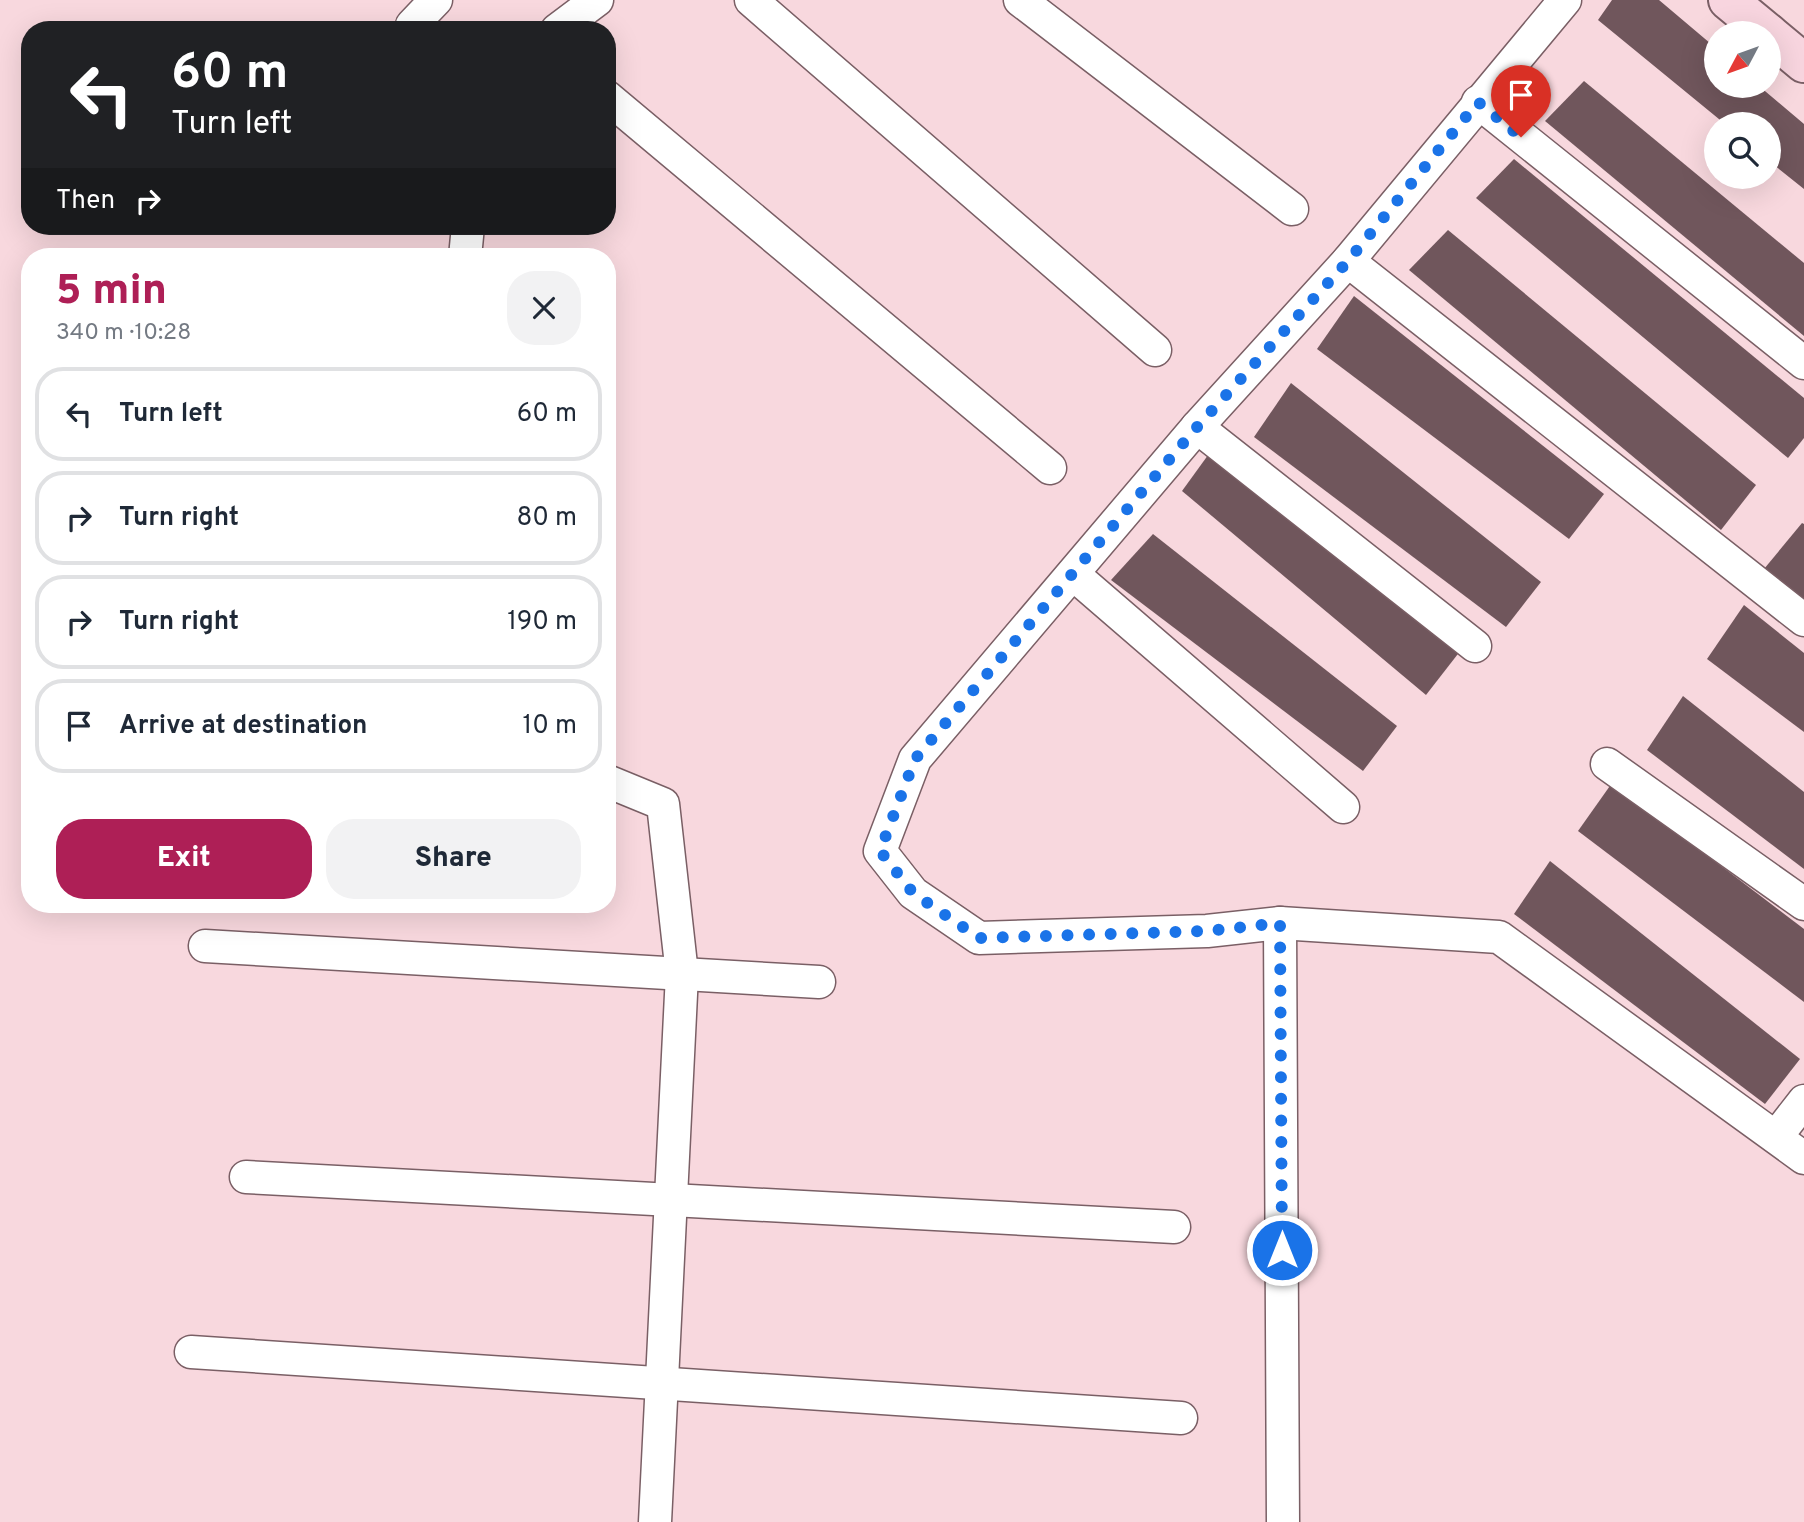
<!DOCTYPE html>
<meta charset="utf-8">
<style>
:root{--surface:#fff;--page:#f2f2f3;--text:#1f2937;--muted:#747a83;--line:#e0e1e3;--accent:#ae1f56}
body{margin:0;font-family:Overpass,sans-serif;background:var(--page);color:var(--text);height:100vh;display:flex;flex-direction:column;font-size:26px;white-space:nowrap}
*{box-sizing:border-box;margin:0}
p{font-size:23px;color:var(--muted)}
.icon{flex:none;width:38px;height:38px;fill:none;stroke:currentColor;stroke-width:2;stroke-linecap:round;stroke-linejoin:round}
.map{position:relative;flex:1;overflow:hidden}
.sheet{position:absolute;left:21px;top:248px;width:595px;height:665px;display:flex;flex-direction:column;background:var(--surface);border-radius:28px;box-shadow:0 7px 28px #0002}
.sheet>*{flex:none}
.guide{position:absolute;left:21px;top:21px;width:595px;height:214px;border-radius:28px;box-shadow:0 7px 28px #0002;background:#202124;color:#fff;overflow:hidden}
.needle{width:46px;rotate:229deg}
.controls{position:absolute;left:1704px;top:21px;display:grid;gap:14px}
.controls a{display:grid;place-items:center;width:77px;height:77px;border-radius:50%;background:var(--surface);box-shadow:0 7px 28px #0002;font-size:35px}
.pin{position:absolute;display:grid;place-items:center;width:60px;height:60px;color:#fff;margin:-72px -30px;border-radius:50% 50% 50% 0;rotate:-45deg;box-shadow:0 0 7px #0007}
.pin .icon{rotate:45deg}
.me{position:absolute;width:77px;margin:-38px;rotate:0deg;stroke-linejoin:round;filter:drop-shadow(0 0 5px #0008)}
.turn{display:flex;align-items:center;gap:24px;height:147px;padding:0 35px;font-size:32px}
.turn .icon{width:91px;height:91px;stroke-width:2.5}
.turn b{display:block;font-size:49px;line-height:60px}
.then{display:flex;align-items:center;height:66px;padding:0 35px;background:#0003;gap:14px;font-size:26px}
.round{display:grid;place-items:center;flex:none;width:74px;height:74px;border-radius:28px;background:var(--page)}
.overview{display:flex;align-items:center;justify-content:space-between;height:119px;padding:0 35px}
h1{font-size:42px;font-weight:800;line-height:52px;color:var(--accent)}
.primary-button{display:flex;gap:14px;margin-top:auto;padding:14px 35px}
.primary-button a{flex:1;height:80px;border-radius:28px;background:var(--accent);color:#fff;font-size:28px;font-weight:800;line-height:80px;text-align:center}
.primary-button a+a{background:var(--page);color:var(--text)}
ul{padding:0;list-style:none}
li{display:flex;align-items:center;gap:21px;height:94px;margin:0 14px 10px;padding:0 21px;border:4px solid var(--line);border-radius:28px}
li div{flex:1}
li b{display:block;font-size:26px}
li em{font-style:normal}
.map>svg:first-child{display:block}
</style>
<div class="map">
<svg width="1804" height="1522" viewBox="0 0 1804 1522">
<rect width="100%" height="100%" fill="#f8d8de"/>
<g fill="#70565c">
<polygon points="1612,0 1659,0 1717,49 1717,86 1759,86 1804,124 1804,189 1769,161 1769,124 1725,124 1598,20"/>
<polygon points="1584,81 1804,263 1804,336 1545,121"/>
<polygon points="1514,159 1804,398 1804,438 1788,458 1476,198"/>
<polygon points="1448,230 1756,485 1721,530 1409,270"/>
<polygon points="1354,296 1604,494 1569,539 1317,349"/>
<polygon points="1291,383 1541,582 1506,627 1254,437"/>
<polygon points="1211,451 1461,650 1426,695 1182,491"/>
<polygon points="1802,523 1804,524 1804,600 1764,569"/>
<polygon points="1153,534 1397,726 1363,771 1111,580"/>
<polygon points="1744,605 1804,653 1804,732 1707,659"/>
<polygon points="1683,696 1804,792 1804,869 1647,750"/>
<polygon points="1612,783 1804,929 1804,1002 1578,831"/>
<polygon points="1550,861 1800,1059 1765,1104 1514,914"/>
</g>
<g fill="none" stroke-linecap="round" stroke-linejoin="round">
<g stroke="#7a5f65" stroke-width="35">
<g id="street">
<polyline points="751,0 1155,350"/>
<polyline points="1020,0 1292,209"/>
<polyline points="1565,0 1348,261 1197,427 915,759 880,851 913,893 979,938 1207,931 1280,923 1499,937 1804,1158"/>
<polyline points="414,30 412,25 436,0"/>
<polyline points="557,30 597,0"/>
<polyline points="607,97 1050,468"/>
<polyline points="1478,102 1804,363"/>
<polyline points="465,257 468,226"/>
<polyline points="1348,261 1804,620"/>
<polyline points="1197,427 1475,646"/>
<polyline points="1073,574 1343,807"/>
<polyline points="1607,764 1804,904"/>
<polyline points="607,781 663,804 682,974 655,1522"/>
<polyline points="1280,923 1283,1522"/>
<polyline points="205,946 819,982"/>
<polyline points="1776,1137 1804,1101"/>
<polyline points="246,1177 1174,1227"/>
<polyline points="191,1352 1181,1418"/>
</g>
</g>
<g stroke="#7a5f65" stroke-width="42">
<g id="secondary">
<polyline points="1728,0 1768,33"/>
<polyline points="1769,34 1804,63"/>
</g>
</g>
<use href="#street" stroke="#fff" stroke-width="32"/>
<use href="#secondary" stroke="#f8d5df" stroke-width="38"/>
</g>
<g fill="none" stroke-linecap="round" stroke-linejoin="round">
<polyline stroke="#1a73e8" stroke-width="12" stroke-dasharray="0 21.6" points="1282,1250 1280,923 1207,931 979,938 913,893 880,851 915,759 1197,427 1348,261 1478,102 1521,137"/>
</g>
</svg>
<div class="controls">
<a><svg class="needle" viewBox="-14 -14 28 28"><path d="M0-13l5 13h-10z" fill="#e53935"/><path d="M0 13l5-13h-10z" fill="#747a83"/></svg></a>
<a><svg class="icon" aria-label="search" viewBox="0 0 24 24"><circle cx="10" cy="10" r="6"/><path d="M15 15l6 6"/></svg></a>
</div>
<div class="pin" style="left:1521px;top:137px;background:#d93025"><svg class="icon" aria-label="arrive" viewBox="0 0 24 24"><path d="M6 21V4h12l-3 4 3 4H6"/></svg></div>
<svg class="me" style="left:1282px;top:1250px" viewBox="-20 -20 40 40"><circle r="17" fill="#1a73e8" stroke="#fff" stroke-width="3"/><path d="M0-11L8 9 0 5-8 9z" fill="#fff"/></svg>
<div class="guide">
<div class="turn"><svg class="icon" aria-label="left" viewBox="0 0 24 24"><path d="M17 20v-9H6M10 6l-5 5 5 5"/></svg><div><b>60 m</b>Turn left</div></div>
<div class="then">Then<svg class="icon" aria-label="right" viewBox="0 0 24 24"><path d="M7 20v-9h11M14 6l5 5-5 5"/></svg></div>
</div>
<section class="sheet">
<div class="overview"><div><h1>5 min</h1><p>340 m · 10:28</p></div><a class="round"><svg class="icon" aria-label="close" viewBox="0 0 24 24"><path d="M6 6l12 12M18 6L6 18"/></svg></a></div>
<ul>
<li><svg class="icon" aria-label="left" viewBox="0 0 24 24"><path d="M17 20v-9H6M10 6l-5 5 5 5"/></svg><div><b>Turn left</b></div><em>60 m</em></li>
<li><svg class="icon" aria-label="right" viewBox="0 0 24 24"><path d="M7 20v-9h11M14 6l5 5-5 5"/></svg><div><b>Turn right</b></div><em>80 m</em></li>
<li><svg class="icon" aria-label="right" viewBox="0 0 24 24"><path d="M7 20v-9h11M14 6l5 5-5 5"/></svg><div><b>Turn right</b></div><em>190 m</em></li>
<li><svg class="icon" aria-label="arrive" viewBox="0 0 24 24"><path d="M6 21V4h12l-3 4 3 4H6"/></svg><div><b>Arrive at destination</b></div><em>10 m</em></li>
</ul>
<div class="primary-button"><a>Exit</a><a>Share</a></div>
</section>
</div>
